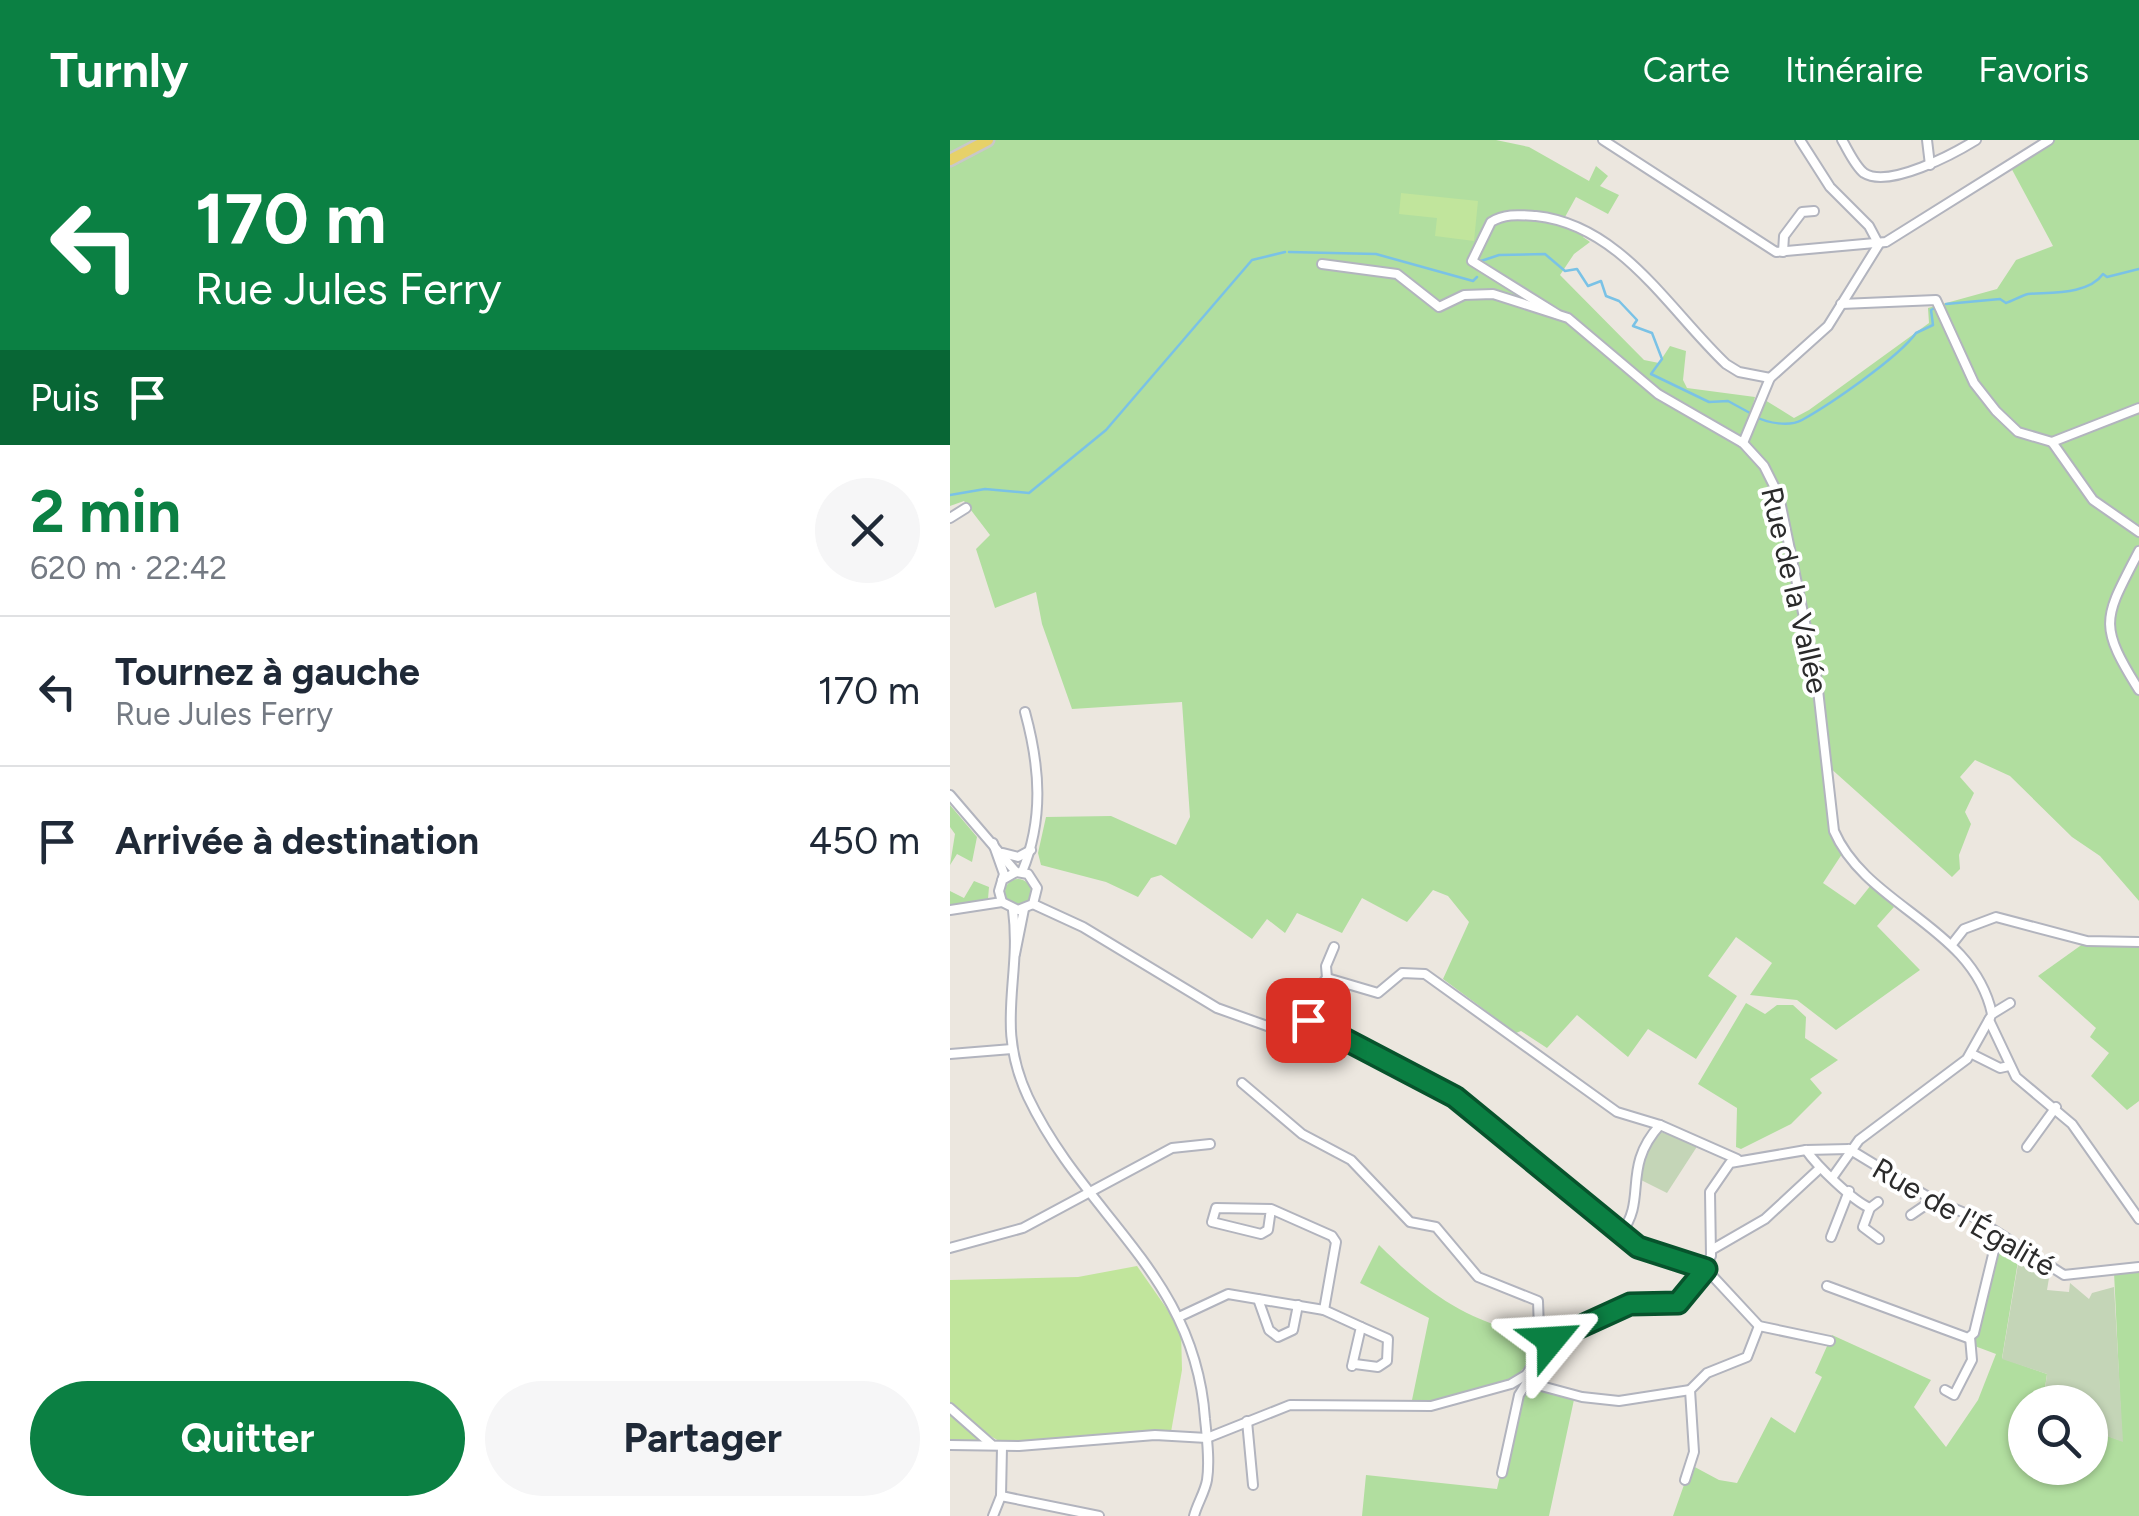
<!DOCTYPE html>
<html lang="fr">
<meta charset="utf-8">
<style>
:root{--surface:#fff;--page:#f6f6f7;--text:#1f2937;--muted:#747a83;--line:#e0e1e3;--accent:#0b8043}
body{margin:0;font-family:Figtree,sans-serif;background:var(--page);color:var(--text);height:100vh;display:flex;flex-direction:column;font-size:38px;white-space:nowrap}
*{box-sizing:border-box;margin:0}
p{font-size:32px;color:var(--muted)}
.icon{flex:none;width:55px;height:55px;fill:none;stroke:currentColor;stroke-width:2;stroke-linecap:round;stroke-linejoin:round}
.map{position:relative;flex:1;overflow:hidden}
.side{display:flex;flex-direction:column;background:var(--surface);width:950px}
.side>*{flex:none}
.guide{background:#0b8043;color:#fff;overflow:hidden}
.fabs{position:absolute;left:1058px;top:1245px;display:grid;gap:20px}
.fabs a{display:grid;place-items:center;width:100px;height:100px;border-radius:50%;background:var(--surface);box-shadow:0 2px 8px #0004;font-size:50px}
.pin{position:absolute;display:grid;place-items:center;width:85px;height:85px;color:#fff;margin:-42px;border-radius:20px;box-shadow:0 5px 15px #0006}
.me{position:absolute;width:110px;margin:-55px;rotate:63deg;stroke-linejoin:round;filter:drop-shadow(0 0 8px #0008)}
.turn{display:flex;align-items:center;gap:35px;height:210px;padding:0 30px;font-size:45px}
.turn .icon{width:130px;height:130px;stroke-width:2.5}
.turn b{display:block;font-size:70px;line-height:85px}
.then{display:flex;align-items:center;height:95px;padding:0 30px;background:#0003;gap:20px;font-size:38px}
.round{display:grid;place-items:center;flex:none;width:105px;height:105px;border-radius:52px;background:var(--page)}
.headline{display:flex;align-items:center;justify-content:space-between;height:170px;padding:0 30px}
h1{font-size:60px;font-weight:700;line-height:75px;color:var(--accent)}
.cta{display:flex;gap:20px;margin-top:auto;padding:20px 30px}
.cta a{flex:1;height:115px;border-radius:60px;background:var(--accent);color:#fff;font-size:40px;font-weight:700;line-height:115px;text-align:center}
.cta a+a{background:var(--page);color:var(--text)}
ul{padding:0;list-style:none}
li{display:flex;align-items:center;gap:30px;height:150px;padding:0 30px;border-top:2px solid var(--line)}
li div{flex:1}
li b{display:block;font-size:38px}
li em{font-style:normal}
header{display:flex;align-items:center;gap:60px;box-sizing:border-box;height:140px;padding:0 50px;background:var(--accent);color:#fff}
header strong{font-size:48px}
nav{display:flex;gap:55px;margin-inline-start:auto;font-size:35px}
main{display:flex;flex:1;min-height:0}
.map>svg:first-child{display:block}
</style>
<header>
<strong>Turnly</strong>
<nav><a>Carte</a><a>Itinéraire</a><a>Favoris</a></nav>
</header>
<main>
<section class="side">
<div class="guide">
<div class="turn"><svg class="icon" aria-label="left" viewBox="0 0 24 24"><path d="M17 20v-9H6M10 6l-5 5 5 5"/></svg><div><b>170 m</b>Rue Jules Ferry</div></div>
<div class="then">Puis<svg class="icon" aria-label="arrive" viewBox="0 0 24 24"><path d="M6 21V4h12l-3 4 3 4H6"/></svg></div>
</div>
<div class="headline"><div><h1>2 min</h1><p>620 m · 22:42</p></div><a class="round"><svg class="icon" aria-label="close" viewBox="0 0 24 24"><path d="M6 6l12 12M18 6L6 18"/></svg></a></div>
<ul>
<li><svg class="icon" aria-label="left" viewBox="0 0 24 24"><path d="M17 20v-9H6M10 6l-5 5 5 5"/></svg><div><b>Tournez à gauche</b><p>Rue Jules Ferry</p></div><em>170 m</em></li>
<li><svg class="icon" aria-label="arrive" viewBox="0 0 24 24"><path d="M6 21V4h12l-3 4 3 4H6"/></svg><div><b>Arrivée à destination</b></div><em>450 m</em></li>
</ul>
<div class="cta"><a>Quitter</a><a>Partager</a></div>
</section>
<div class="map">
<svg width="1189" height="1376" viewBox="0 0 1189 1376">
<rect width="100%" height="100%" fill="#ece7df"/>
<g fill="#b1de9f">
<polygon points="0,0 546,0 579,7 639,41 646,26 658,36 650,46 669,55 658,74 626,57 615,77 635,92 633,97 640,102 624,114 610,135 694,220 709,223 720,206 736,211 733,240 737,248 805,257 799,281 810,257 844,278 859,270 979,183 978,168 1047,149 1066,120 1103,106 1059,24 1096,0 1189,0 1189,761 1150,716 1122,697 1060,636 1025,620 1010,637 1024,653 1015,672 1021,684 1009,715 1010,729 1002,737 878,626 884,691 894,711 873,743 905,765 921,745 944,767 927,786 970,830 886,890 847,860 800,855 822,823 786,797 758,836 787,856 746,919 698,889 678,917 627,875 597,908 571,891 566,893 493,839 519,782 498,756 483,750 457,782 412,758 392,793 347,773 335,793 317,779 302,799 211,735 201,738 188,757 156,742 91,725 88,713 96,677 161,676 226,705 240,677 232,562 122,569 92,484 86,452 45,468 26,409 40,395 14,361 0,366"/>
<polygon points="0,665 27,697 22,722 7,714 0,725 5,694 0,687"/>
<circle cx="68" cy="752" r="13"/>
<polygon points="24,741 39,747 38,759 0,765 0,751 14,758"/>
<polygon points="1137,801 1189,802 1189,961 1177,970 1141,936 1159,913 1140,897 1146,888 1088,836"/>
<polygon points="796,863 815,874 827,865 843,865 856,877 855,898 888,920 860,939 872,953 841,984 791,1009 786,1007 787,968 748,944"/>
<polygon points="1048,1094 1070,1109 1052,1218 1097,1234 1093,1262 1075,1262 1075,1328 1140,1328 1140,1290 1172,1301 1164,1132 1189,1127 1189,1376 723,1376 741,1325 769,1340 787,1343 821,1277 845,1293 872,1237 865,1233 882,1195 981,1240 964,1267 996,1307 1028,1260 1046,1214 1022,1205 1020,1197"/>
<path d="M 429,1105 C 484,1159 512,1177 586,1198 L 590,1204 C 583,1214 576,1229 565,1236 C 539,1254 492,1262 462,1260 L 479,1178 L 410,1143 Z"/>
<polygon points="580,1243 625,1255 599,1376 412,1376 416,1335 547,1349 569,1255"/>
</g>
<g fill="#c4d5b7">
<polygon points="711,992 748,1005 717,1053 685,1037 703,997"/>
<polygon points="1070,1112 1100,1132 1097,1150 1119,1152 1120,1143 1139,1159 1142,1153 1164,1147 1173,1302 1140,1290 1140,1262 1093,1262 1097,1234 1052,1219"/>
</g>
<g fill="#c1e59c">
<polygon points="451,53 528,61 524,101 485,96 487,78 449,74"/>
<polygon points="187,1126 231,1189 232,1230 221,1292 51,1302 26,1288 0,1262 0,1140 128,1137"/>
<polygon points="0,1270 31,1300 0,1301"/>
</g>
<g fill="none" stroke-linecap="round" stroke-linejoin="round">
<g stroke="#7ac2e6" stroke-width="2.5">
<polyline points="339,112 426,114 523,141 527,137"/>
<polyline points="531,121 549,115 595,114 615,131 627,129 638,146 651,141 656,156 669,161 687,180 683,186 702,193 712,219 701,234 759,262 778,261 800,273"/>
<path d="M 996,164 L 1050,159 L 1056,163 C 1062,161 1073,155 1078,154 C 1100,152 1138,155 1153,134 L 1157,137 L 1189,129"/>
<path d="M 806,277 C 818,283 839,287 852,280 C 879,265 948,218 966,193 L 983,185 L 981,170 L 985,168"/>
<polyline points="0,355 35,349 79,353 156,290 302,120 335,112"/>
</g>
<g stroke="#b2b4be" stroke-width="12">
<g id="minor">
<polyline points="653,0 826,112 936,102 1099,0"/>
<polyline points="850,0 880,47 919,86 928,103"/>
<path d="M 892,0 C 898,10 905,26 914,33 C 939,49 1005,13 1026,0"/>
<polyline points="977,0 980,25"/>
<polyline points="833,112 834,96 852,72 864,71"/>
<path d="M 372,124 L 447,134 L 489,167 L 514,155 L 543,154 L 618,178 L 708,254 L 793,303 L 814,326 L 829,356 L 867,541 L 884,691 C 917,767 1023,786 1042,874"/>
<polyline points="891,164 986,160 1024,243 1046,271 1068,292 1102,302 1143,360 1189,392"/>
<path d="M 607,174 L 522,121 L 541,82 C 555,73 570,75 586,76 C 671,85 719,170 776,224 L 789,232 L 820,238"/>
<polyline points="1102,302 1189,268"/>
<polyline points="793,303 820,238 878,186 929,104"/>
<polyline points="0,378 16,368"/>
<path d="M 1189,411 C 1154,479 1147,483 1189,550"/>
<polyline points="0,655 66,732"/>
<polyline points="43,703 54,734 49,751 52,762 68,770 83,764 87,748 78,734 66,732 52,740"/>
<polyline points="53,713 68,717 81,710"/>
<path d="M 72,732 C 94,679 90,627 75,572"/>
<polyline points="83,764 133,787 267,868 320,887 355,880"/>
<polyline points="0,770 52,762"/>
<path d="M 63,770 C 72,840 44,884 78,957 C 135,1077 245,1134 255,1279 C 257,1299 260,1321 257,1340 C 255,1352 247,1364 244,1376"/>
<polyline points="1003,803 1014,789 1046,777 1137,801 1189,802"/>
<polyline points="65,814 74,769"/>
<polyline points="377,838 376,826 384,807"/>
<polyline points="1042,874 1060,863"/>
<polyline points="355,880 365,852 377,838 428,853 452,833 475,834 667,972 710,985 787,1019"/>
<polyline points="355,880 505,957 688,1107 756,1129"/>
<polyline points="1039,880 1066,937 1122,984 1189,1079"/>
<polyline points="0,914 62,909"/>
<polyline points="1022,914 1050,928 1059,926"/>
<polyline points="292,943 352,994 401,1020 460,1082 486,1087 528,1137 588,1161 589,1190 597,1204"/>
<polyline points="1077,1007 1106,967"/>
<polyline points="899,1009 983,1060 1022,1076 1114,1135 1189,1127"/>
<path d="M 856,1010 C 867,1026 903,1061 920,1068 L 928,1062"/>
<polyline points="882,1038 909,1000 1017,919 1040,878"/>
<polyline points="920,1068 913,1087 929,1099"/>
<polyline points="321,1069 318,1090 311,1094 262,1082 266,1068 321,1069 382,1096 386,1102 374,1170"/>
<polyline points="961,1075 983,1060"/>
<path d="M 671,1093 C 698,1059 671,1028 710,985"/>
<polyline points="881,1097 899,1051"/>
<polyline points="0,1108 73,1088 222,1008 260,1004"/>
<polyline points="763,1109 815,1079 869,1029"/>
<polyline points="756,1129 809,1186 880,1201"/>
<polyline points="877,1146 1018,1198 1024,1193 1048,1094"/>
<polyline points="308,1159 319,1190 328,1197 343,1190 348,1165"/>
<polyline points="231,1176 278,1154 374,1170 411,1187 402,1226"/>
<polyline points="405,1224 428,1227 437,1221 438,1199 411,1187"/>
<polyline points="580,1243 632,1257 669,1261 740,1250"/>
<polyline points="995,1250 1004,1255 1022,1220 1020,1197"/>
<polyline points="0,1268 41,1304"/>
<polyline points="297,1281 303,1345"/>
<polyline points="0,1305 69,1306 205,1295 257,1298 340,1265 481,1266 561,1244 576,1235 597,1204 611,1194 687,1162 724,1164 735,1159 761,1116 760,1052 780,1023 856,1010 899,1009"/>
<polyline points="552,1333 569,1255 579,1239"/>
<polyline points="735,1340 744,1312 740,1250 757,1233 797,1217 809,1186"/>
<polyline points="51,1356 149,1376"/>
<polyline points="43,1376 51,1356 52,1307"/>
</g>
</g>
<g stroke="#c8c8c8" stroke-width="15">
<polyline id="major" points="0,20 38,0"/>
</g>
<use href="#minor" stroke="#fff" stroke-width="8"/>
<use href="#major" stroke="#e6d169" stroke-width="10"/>
</g>
<g fill="none" stroke-linecap="round" stroke-linejoin="round">
<g stroke="#07532c" stroke-width="25">
<polyline id="route" points="358,880 505,957 688,1107 756,1129 728,1163 680,1164 601,1200"/>
</g>
<use href="#route" stroke="#0b8043" stroke-width="18"/>
</g>
<g text-anchor="middle" dominant-baseline="central" stroke-width="8" stroke-linejoin="round" paint-order="stroke">
<g font-size="30" fill="#2b2b2b" stroke="#fff">
<text transform="translate(845 450) rotate(77)">Rue de la Vallée</text>
<text transform="translate(1014 1077) rotate(30)">Rue de l'Égalité</text>
</g>
</g>
</svg>
<div class="fabs">
<a><svg class="icon" aria-label="search" viewBox="0 0 24 24"><circle cx="10" cy="10" r="6"/><path d="M15 15l6 6"/></svg></a>
</div>
<div class="pin" style="left:358px;top:880px;background:#d93025"><svg class="icon" aria-label="arrive" viewBox="0 0 24 24"><path d="M6 21V4h12l-3 4 3 4H6"/></svg></div>
<svg class="me" style="left:601px;top:1200px" viewBox="-20 -20 40 40"><path d="M0-17L14 15 0 8-14 15z" fill="#0b8043" stroke="#fff" stroke-width="4"/></svg>
</div>
</main>
